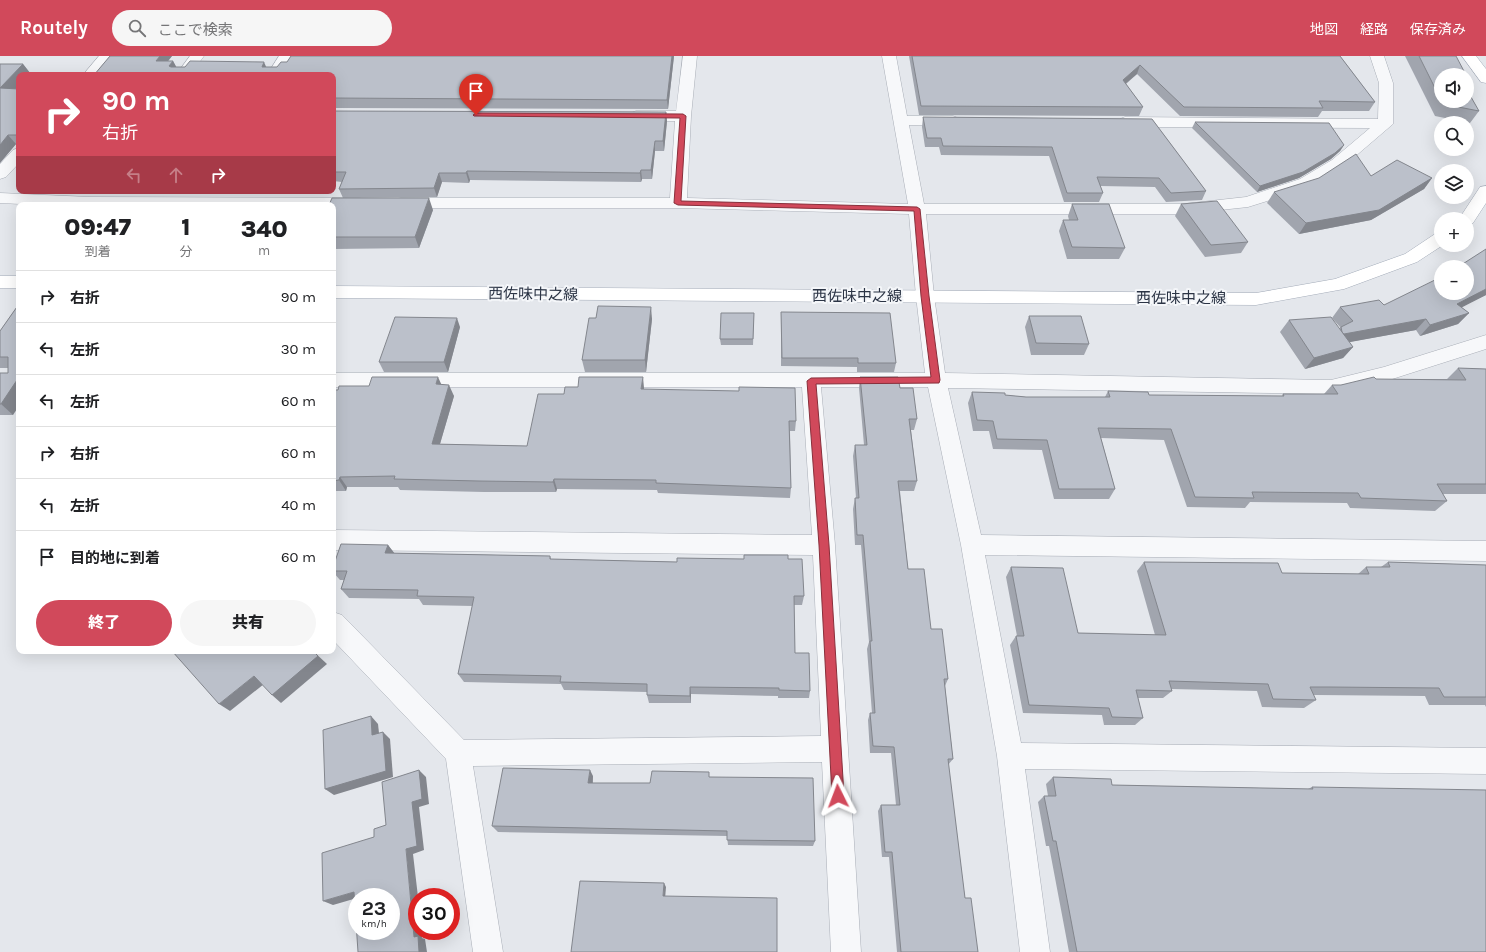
<!DOCTYPE html>
<html lang="ja">
<meta charset="utf-8">
<style>
:root{--surface:#fff;--page:#f6f6f6;--text:#202124;--muted:#757577;--line:#e0e0e0;--accent:#d1495b}
body{margin:0;font-family:Karla,"Noto Sans JP",sans-serif;background:var(--page);color:var(--text);height:100vh;display:flex;flex-direction:column;font-size:15px;white-space:nowrap}
*{box-sizing:border-box;margin:0}
p{font-size:13px;color:var(--muted)}
.icon{flex:none;width:22px;height:22px;fill:none;stroke:currentColor;stroke-width:2;stroke-linecap:round;stroke-linejoin:round}
.map{position:relative;flex:1;overflow:hidden}
.drawer{position:absolute;left:16px;top:146px;width:320px;height:452px;display:flex;flex-direction:column;background:var(--surface);border-radius:8px;box-shadow:0 4px 16px #0002}
.drawer>*{flex:none}
.hud{position:absolute;left:16px;top:16px;width:320px;height:122px;border-radius:8px;box-shadow:0 4px 16px #0002;background:#d1495b;color:#fff;overflow:hidden}
.controls{position:absolute;left:1434px;top:12px;display:grid;gap:8px}
.controls a{display:grid;place-items:center;width:40px;height:40px;border-radius:50%;background:var(--surface);box-shadow:0 4px 16px #0002;font-size:20px}
.speed{position:absolute;left:348px;top:832px;display:flex;gap:8px;font-size:20px;font-weight:700;text-align:center}
.speed>*{display:grid;place-content:center;width:52px;height:52px;border-radius:50%;background:var(--surface);box-shadow:0 4px 16px #0002;line-height:1}
.speed small{font-size:10px;font-weight:400}
.speed .limit{border:6px solid #d22;background:#fff;color:#111}
.pin{position:absolute;display:grid;place-items:center;width:34px;height:34px;color:#fff;margin:-41px -17px;border-radius:50% 50% 50% 0;rotate:-45deg;box-shadow:0 0 4px #0007}
.pin .icon{rotate:45deg}
.me{position:absolute;width:44px;margin:-22px;rotate:357deg;stroke-linejoin:round;filter:drop-shadow(0 0 3px #0008)}
.turn{display:flex;align-items:center;gap:14px;height:84px;padding:0 20px;font-size:18px}
.turn .icon{width:52px;height:52px;stroke-width:2.5}
.turn b{display:block;font-size:28px;line-height:34px}
.lanes{display:flex;align-items:center;height:38px;padding:0 20px;background:#0003;justify-content:center;gap:20px;direction:ltr}
.lanes .off{opacity:.35}
.eta{display:flex;justify-content:space-evenly;align-items:center;height:68px;text-align:center}
.eta b{font-size:24px;font-weight:800;line-height:28px}
.action{display:flex;gap:8px;margin-top:auto;padding:8px 20px}
.action a{flex:1;height:46px;border-radius:24px;background:var(--accent);color:#fff;font-size:16px;font-weight:800;line-height:46px;text-align:center}
.action a+a{background:var(--page);color:var(--text)}
ul{padding:0;list-style:none}
li{display:flex;align-items:center;gap:12px;height:52px;padding:0 20px;border-top:1px solid var(--line)}
li div{flex:1}
li b{display:block;font-size:15px}
li em{font-style:normal}
header{display:flex;align-items:center;gap:24px;box-sizing:border-box;height:56px;padding:0 20px;background:var(--accent);color:#fff}
header strong{font-size:19px}
nav{display:flex;gap:22px;margin-inline-start:auto;font-size:14px}
.search{width:280px;height:36px;background:var(--page);display:flex;align-items:center;gap:10px;box-sizing:border-box;padding:0 14px;border-radius:22px;color:var(--muted);font-size:15px}
.map>svg:first-child{display:block}
</style>
<header>
<strong>Routely</strong>
<div class="search"><svg class="icon" aria-label="search" viewBox="0 0 24 24"><circle cx="10" cy="10" r="6"/><path d="M15 15l6 6"/></svg>ここで検索</div>
<nav><a>地図</a><a>経路</a><a>保存済み</a></nav>
</header>
<div class="map">
<svg width="1486" height="896" viewBox="0 0 1486 896">
<rect width="100%" height="100%" fill="#e4e7ec"/>
<g fill="none" stroke-linecap="round" stroke-linejoin="round">
<g stroke="#a9aeb7" stroke-width="1">
<g id="minor">
<polygon points="99,0 114,0 98,19 83,19"/>
<polygon points="190,0 204,0 190,19 176,19"/>
<polygon points="279,0 293,0 281,19 267,19"/>
<polygon points="683,0 697,0 691,60 687,142 908,148 882,0 896,0 907,60 953,60 958,62 961,65 958,68 953,70 909,69 924,148 1183,148 1246,141 1300,123 1332,104 1370,72 1125,71 1120,69 1117,66 1120,63 1125,61 1378,63 1379,27 1370,0 1384,0 1393,27 1393,68 1344,110 1312,131 1248,151 1183,158 926,158 934,240 945,317 1331,324 1384,311 1486,279 1486,293 1386,325 1331,338 948,332 981,479 1486,485 1486,505 985,499 1021,687 1486,692 1486,718 1025,713 1050,896 1020,896 997,700 961,489 928,331 821,331 835,489 861,896 831,896 822,706 473,710 503,896 473,896 446,703 333,584 333,556 342,559 464,684 821,680 813,499 333,494 333,474 812,479 802,331 333,331 333,317 925,317 916,240 909,158 678,152 401,152 395,151 393,147 395,143 401,142 670,142 675,65 636,65 631,63 628,60 631,57 636,55 676,55"/>
<polygon points="19,92 19,107 6,121 0,123 0,108 13,94"/>
<polygon points="0,137 89,141 359,142 365,143 367,147 365,151 333,152 333,149 41,149 0,147"/>
</g>
</g>
<g stroke="#a3abb8" stroke-width="1">
<g id="major">
<polygon points="1462,0 1476,0 1486,13 1486,27 1481,26"/>
<polygon points="1486,130 1486,147 1473,167 1467,168 1467,163 1459,163 1480,131"/>
<polygon points="1441,176 1441,189 1443,189 1417,206 1344,233 1256,249 333,242 333,230 1256,237 1335,223 1405,198 1435,178"/>
<rect x="0" y="220" width="19" height="12"/>
</g>
</g>
<use href="#minor" fill="#f7f8fa" fill-rule="evenodd"/>
<use href="#major" fill="#fff" fill-rule="evenodd"/>
</g>
<g fill="#a1a5ae">
<polygon points="110,0 172,0 168,5 173,5 176,11 277,11 287,6 291,0 674,0 668,53 333,52 333,19 94,19"/>
<polygon points="909,0 1340,0 1375,46 1369,55 1322,55 1318,61 1180,60 1137,18 1126,28 1143,51 1139,60 919,59"/>
<polygon points="1405,0 1456,0 1441,19 1441,45 1467,45 1479,55 1470,67 1435,60"/>
<polygon points="0,8 23,8 30,17 28,19 19,19 19,29 16,33 19,33 19,88 16,88 0,107"/>
<polygon points="333,55 666,56 667,65 664,95 655,95 652,123 642,123 641,126 470,124 469,127 442,126 437,141 343,142 339,133 342,126 333,125"/>
<polygon points="923,61 1152,63 1206,135 1202,144 1166,146 1155,131 1100,130 1103,137 1099,146 1064,146 1049,100 941,99 939,91 925,91 922,71"/>
<polygon points="1195,66 1344,89 1340,95 1331,103 1299,122 1257,136 1192,72"/>
<polygon points="1371,120 1432,122 1424,133 1371,164 1299,178 1267,147 1274,136"/>
<polygon points="1072,148 1125,192 1119,203 1067,203 1059,175 1063,164 1069,164 1068,160"/>
<polygon points="1181,148 1248,186 1241,197 1205,201 1175,160"/>
<polygon points="333,149 433,154 419,192 333,193"/>
<polygon points="1486,193 1486,239 1461,251 1469,257 1458,268 1420,280 1416,274 1349,286 1353,291 1343,302 1305,313 1280,276 1289,264 1340,273 1340,271 1332,262 1340,251 1384,249 1441,237"/>
<polygon points="19,248 13,359 0,359 0,317 8,317 8,312 0,312 0,275"/>
<polygon points="781,256 896,307 894,316 857,316 857,311 781,310"/>
<polygon points="754,257 753,289 721,289 720,283"/>
<polygon points="1029,260 1089,288 1084,299 1031,299 1025,271"/>
<polygon points="652,263 646,316 585,316 582,304"/>
<polygon points="460,271 448,316 384,316 379,306"/>
<polygon points="1458,312 1486,313 1486,438 1443,438 1447,445 1435,455 1350,452 1347,447 1250,446 1245,452 1187,451 1164,384 1101,382 1115,433 1109,443 1054,443 1042,394 993,393 989,375 973,375 968,347 972,336 1026,341 1105,341 1108,335 1149,339 1282,340 1283,338 1324,338 1332,329 1341,329 1376,323 1447,323"/>
<polygon points="860,321 900,332 917,363 914,374 911,374 917,425 914,435 900,435 908,513 931,573 948,623 945,630 953,703 948,709 965,842 978,896 897,896 889,801 882,801 878,755 881,749 896,749 891,697 870,697 868,664 870,657 872,657 867,593 869,586 861,489 855,489 853,453 855,442 856,442 853,400 855,389 864,389 859,332"/>
<polygon points="441,328 454,340 440,388 527,390 564,338 644,333 796,365 795,375 790,375 791,432 790,442 658,437 657,434 557,433 556,436 484,436 400,434 398,431 347,431 346,435 333,435 333,334 338,334 369,330"/>
<polygon points="388,489 394,497 550,500 551,503 677,506 744,503 788,503 804,540 802,549 794,549 795,597 810,635 809,642 778,642 778,640 691,638 691,647 649,647 647,639 647,636 564,634 561,628 464,626 458,618 473,550 423,549 419,543 349,542 341,533 344,524 340,524 333,516 333,515"/>
<polygon points="1144,506 1282,517 1358,518 1366,511 1381,511 1388,506 1486,509 1486,651 1485,649 1429,649 1425,640 1317,639 1313,639 1316,644 1304,652 1262,651 1257,635 1172,633 1172,635 1163,642 1138,642 1143,662 1135,669 1104,669 1102,659 1023,657 1010,589 1016,580 1017,580 1006,521 1011,511 1078,577 1155,579 1137,515"/>
<polygon points="593,720 593,727 650,727 710,721 815,785 813,790 728,789 727,780 498,776 492,770"/>
<polygon points="1053,721 1112,729 1308,733 1312,731 1486,896 1069,896 1049,790 1046,790 1038,746 1044,740 1048,740 1046,728"/>
</g>
<g fill="#83868d">
<polygon points="160,0 172,0 161,14 156,5"/>
<polygon points="672,0 674,0 668,53 667,44"/>
<polygon points="173,5 178,14 174,19 169,10"/>
<polygon points="264,6 268,15 262,11"/>
<polygon points="23,8 30,17 28,19 19,19 19,29 7,42 0,32"/>
<polygon points="1140,9 1137,18 1119,33 1123,24"/>
<polygon points="666,56 667,65 664,95 663,85"/>
<polygon points="8,79 16,88 0,107 0,89"/>
<polygon points="655,85 655,95 652,123 651,114"/>
<polygon points="1344,89 1340,95 1331,103 1299,122 1257,136 1260,130"/>
<polygon points="641,114 642,123 641,126 640,117"/>
<polygon points="467,115 470,124 469,127 466,117"/>
<polygon points="439,117 442,126 437,141 434,132"/>
<polygon points="1432,122 1424,133 1371,164 1299,178 1306,167"/>
<polygon points="429,142 433,154 419,192 415,181"/>
<polygon points="1486,233 1486,239 1447,259 1457,248"/>
<polygon points="651,251 652,263 646,316 645,304"/>
<polygon points="1469,257 1458,268 1420,280 1430,269"/>
<polygon points="457,262 460,271 448,316 444,306"/>
<polygon points="1426,263 1416,274 1334,289 1343,278"/>
<polygon points="1353,291 1343,302 1305,313 1314,302"/>
<polygon points="19,321 19,350 13,359 1,348"/>
<polygon points="438,321 443,332 436,328"/>
<polygon points="643,321 644,332 643,344 641,333"/>
<polygon points="449,329 454,340 437,398 432,388"/>
<polygon points="340,421 347,431 346,435 339,424"/>
<polygon points="554,423 557,433 556,436 553,426"/>
<polygon points="388,489 395,498 385,497"/>
<polygon points="313,595 327,608 281,647 272,639"/>
<polygon points="254,620 264,628 230,655 219,648"/>
<polygon points="690,631 691,638 691,647 690,640"/>
<polygon points="371,660 378,668 380,686 372,679"/>
<polygon points="383,676 390,683 393,721 334,739 325,733"/>
<polygon points="419,714 426,721 429,748 419,751 424,794 413,798 418,841 417,841 417,875 421,875 422,882 425,883 427,896 419,896 414,881 406,793 412,746"/>
<polygon points="590,714 593,720 592,733 588,727"/>
<polygon points="664,827 666,831 665,843 663,840"/>
<polygon points="354,836 357,842 333,849 323,845"/>
</g>
<g fill="#bbc0ca" stroke="#83868d" fill-rule="evenodd">
<polygon points="110,0 160,0 156,5 173,5 169,10 171,11 185,11 190,5 264,6 262,11 277,11 281,6 287,6 291,0 672,0 667,44 333,42 333,19 94,19"/>
<polygon points="912,0 1340,0 1375,46 1319,45 1323,52 1184,51 1140,9 1123,24 1143,51 921,50"/>
<polygon points="1419,0 1456,0 1466,19 1441,19 1441,44"/>
<polygon points="0,8 23,8 0,32 19,33 19,79 8,79 0,89"/>
<polygon points="1467,34 1479,55 1443,48 1441,45 1467,45"/>
<polygon points="333,55 666,56 663,85 655,85 651,114 641,114 640,117 467,115 466,117 439,117 434,132 339,133 346,116 333,116"/>
<polygon points="923,61 1152,63 1206,135 1171,137 1159,122 1097,121 1103,137 1067,137 1052,91 943,90 941,82 927,82"/>
<polygon points="1195,66 1329,67 1344,89 1335,97 1303,116 1260,130"/>
<polygon points="1356,98 1371,120 1397,104 1432,122 1379,154 1306,167 1274,136 1319,122"/>
<polygon points="332,142 429,142 415,181 333,181 333,149 329,149"/>
<polygon points="1217,145 1248,186 1211,189 1181,148"/>
<polygon points="107,148 143,149 107,149"/>
<polygon points="1072,148 1109,148 1125,192 1072,191 1063,164 1078,164"/>
<polygon points="1486,193 1486,233 1457,248 1469,257 1430,269 1426,263 1344,278 1342,276 1341,271 1353,265 1340,251 1379,244 1384,249 1441,221 1441,237 1467,237 1467,211 1458,211"/>
<polygon points="19,248 19,321 1,348 0,348 0,317 8,317 8,301 0,301 0,275"/>
<polygon points="598,250 651,251 645,304 582,304 589,262 596,262"/>
<polygon points="781,256 890,257 896,307 858,307 858,302 782,302"/>
<polygon points="721,257 754,257 753,283 720,283"/>
<polygon points="1029,260 1081,260 1089,288 1036,287"/>
<polygon points="395,261 457,262 444,306 379,306"/>
<polygon points="1331,261 1353,291 1314,302 1289,264"/>
<polygon points="1458,312 1486,313 1486,428 1437,428 1447,445 1361,442 1358,437 1252,436 1254,442 1195,441 1171,373 1098,372 1115,433 1059,433 1047,384 997,383 993,365 977,364 972,336 1005,337 1005,339 1026,341 1110,341 1108,335 1148,336 1149,339 1284,340 1283,338 1338,338 1332,329 1341,329 1374,321 1376,323 1466,324"/>
<polygon points="372,321 438,321 436,328 449,329 432,388 527,390 538,338 564,338 565,331 578,331 579,321 643,321 641,333 739,335 739,331 795,332 796,365 789,365 791,432 656,427 656,424 554,423 553,426 479,425 394,423 395,420 340,421 339,424 333,425 333,334 338,334 339,330 369,330"/>
<polygon points="860,321 898,321 900,332 913,332 917,363 909,363 917,425 898,425 908,513 924,513 931,573 942,573 948,623 944,623 953,703 948,703 965,842 971,842 978,896 901,896 892,796 885,796 881,749 900,749 894,691 873,690 870,657 875,657 870,585 872,585 863,479 857,479 855,442 859,442 855,389 867,389"/>
<polygon points="341,488 388,489 385,497 550,500 550,503 677,506 677,502 744,503 744,499 788,499 788,503 802,503 804,540 794,540 795,597 809,597 810,635 779,634 779,632 690,631 690,640 647,639 647,628 560,626 561,620 458,618 474,541 417,540 418,534 341,533 347,515 333,515 333,511"/>
<polygon points="1144,506 1278,507 1282,517 1369,518 1366,511 1390,511 1388,506 1486,509 1486,641 1444,641 1439,632 1329,631 1310,631 1316,644 1273,643 1268,628 1169,625 1172,635 1136,634 1143,662 1112,661 1109,652 1029,649 1016,580 1024,580 1011,511 1063,512 1078,577 1166,579"/>
<polygon points="172,595 313,595 318,600 272,639 254,620 219,648"/>
<polygon points="371,660 372,679 383,676 386,715 325,733 323,674"/>
<polygon points="503,712 590,714 588,727 650,727 652,715 709,716 709,721 813,722 815,785 727,784 727,775 492,770"/>
<path d="M 419,714 L 422,743 L 412,746 L 417,790 L 406,793 L 414,881 L 418,880 L 419,896 L 358,896 L 354,836 L 323,845 L 322,797 L 374,781 L 374,773 L 386,769 L 382,726 ZM 357,841 L 391,841 L 391,875 L 357,875 Z"/>
<polygon points="1053,721 1111,723 1112,729 1313,733 1312,731 1486,734 1486,896 1077,896 1056,785 1053,785 1044,740 1056,740"/>
<polygon points="580,825 664,827 663,840 777,842 777,896 571,896"/>
</g>
<polygon fill="#d1495b" stroke="#882f3b" points="476,57 683,58 686,60 681,145 917,151 920,153 929,240 940,324 939,327 816,328 829,489 844,740 842,743 838,745 834,743 832,740 819,489 807,325 811,322 931,321 921,240 914,155 678,149 674,147 680,62 474,60 473,59"/>
<g text-anchor="middle" dominant-baseline="central" stroke-width="4" stroke-linejoin="round" paint-order="stroke">
<g font-size="15" fill="#2b3445" stroke="#f4f6f9">
<text transform="translate(533 238) rotate(1)">西佐味中之線</text>
<text x="857" y="240">西佐味中之線</text>
<text x="1181" y="242">西佐味中之線</text>
</g>
</g>
</svg>
<div class="controls">
<a><svg class="icon" aria-label="sound" viewBox="0 0 24 24"><path d="M4 9h4l5-4v14l-5-4H4zM17 9q2 3 0 6"/></svg></a>
<a><svg class="icon" aria-label="search" viewBox="0 0 24 24"><circle cx="10" cy="10" r="6"/><path d="M15 15l6 6"/></svg></a>
<a><svg class="icon" aria-label="layers" viewBox="0 0 24 24"><path d="M12 4l9 5-9 5-9-5zM3 14l9 5 9-5"/></svg></a>
<a>+</a>
<a>−</a>
</div>
<div class="speed"><div>23<small>km/h</small></div><div class="limit">30</div></div>
<div class="pin" style="left:476px;top:59px;background:#d93025"><svg class="icon" aria-label="arrive" viewBox="0 0 24 24"><path d="M6 21V4h12l-3 4 3 4H6"/></svg></div>
<svg class="me" style="left:838px;top:740px" viewBox="-20 -20 40 40"><path d="M0-17L14 15 0 8-14 15z" fill="#d1495b" stroke="#fff" stroke-width="4"/></svg>
<div class="hud">
<div class="turn"><svg class="icon" aria-label="right" viewBox="0 0 24 24"><path d="M7 20v-9h11M14 6l5 5-5 5"/></svg><div><b>90 m</b>右折</div></div>
<div class="lanes"><svg class="icon off" aria-label="left" viewBox="0 0 24 24"><path d="M17 20v-9H6M10 6l-5 5 5 5"/></svg><svg class="icon off" aria-label="ahead" viewBox="0 0 24 24"><path d="M12 20V5M6 11l6-6 6 6"/></svg><svg class="icon" aria-label="right" viewBox="0 0 24 24"><path d="M7 20v-9h11M14 6l5 5-5 5"/></svg></div>
</div>
<section class="drawer">
<div class="eta">
<div><b>09:47</b><p>到着</p></div>
<div><b>1</b><p>分</p></div>
<div><b>340</b><p>m</p></div>
</div>
<ul>
<li><svg class="icon" aria-label="right" viewBox="0 0 24 24"><path d="M7 20v-9h11M14 6l5 5-5 5"/></svg><div><b>右折</b></div><em>90 m</em></li>
<li><svg class="icon" aria-label="left" viewBox="0 0 24 24"><path d="M17 20v-9H6M10 6l-5 5 5 5"/></svg><div><b>左折</b></div><em>30 m</em></li>
<li><svg class="icon" aria-label="left" viewBox="0 0 24 24"><path d="M17 20v-9H6M10 6l-5 5 5 5"/></svg><div><b>左折</b></div><em>60 m</em></li>
<li><svg class="icon" aria-label="right" viewBox="0 0 24 24"><path d="M7 20v-9h11M14 6l5 5-5 5"/></svg><div><b>右折</b></div><em>60 m</em></li>
<li><svg class="icon" aria-label="left" viewBox="0 0 24 24"><path d="M17 20v-9H6M10 6l-5 5 5 5"/></svg><div><b>左折</b></div><em>40 m</em></li>
<li><svg class="icon" aria-label="arrive" viewBox="0 0 24 24"><path d="M6 21V4h12l-3 4 3 4H6"/></svg><div><b>目的地に到着</b></div><em>60 m</em></li>
</ul>
<div class="action"><a>終了</a><a>共有</a></div>
</section>
</div>
